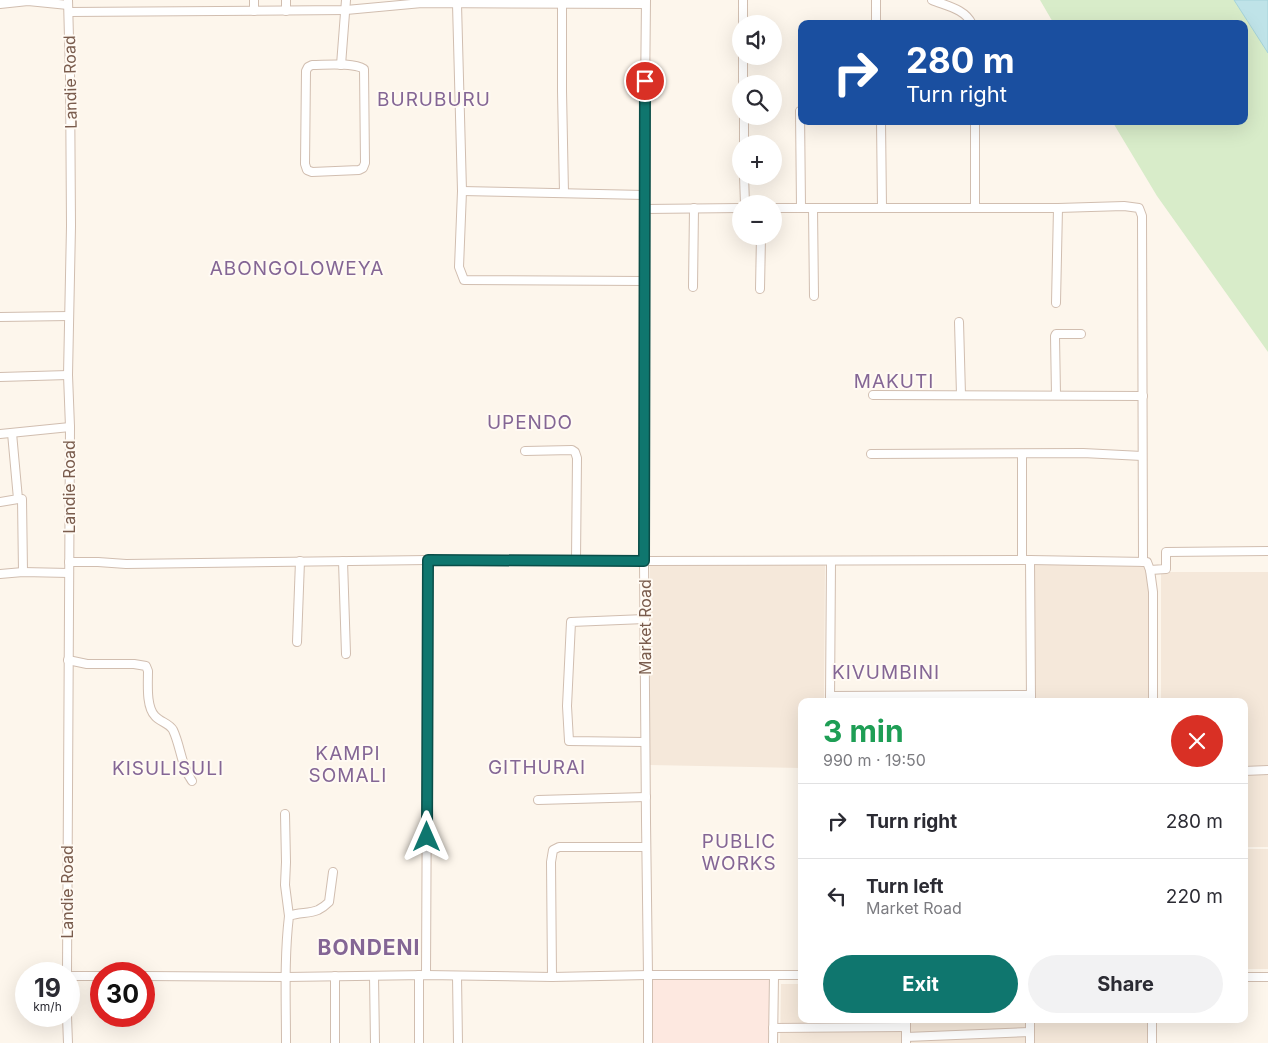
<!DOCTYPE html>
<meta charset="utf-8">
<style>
:root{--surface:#fff;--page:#f2f2f3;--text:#2b2b33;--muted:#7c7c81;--line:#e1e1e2;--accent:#0f766e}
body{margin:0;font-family:Inter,sans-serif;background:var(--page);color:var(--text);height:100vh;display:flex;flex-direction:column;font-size:19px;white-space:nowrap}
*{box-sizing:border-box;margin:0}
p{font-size:16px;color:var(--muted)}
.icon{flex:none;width:28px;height:28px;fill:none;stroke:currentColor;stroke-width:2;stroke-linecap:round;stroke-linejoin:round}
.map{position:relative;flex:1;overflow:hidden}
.details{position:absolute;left:798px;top:698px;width:450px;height:325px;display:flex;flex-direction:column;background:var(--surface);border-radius:10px;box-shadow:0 5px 20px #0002}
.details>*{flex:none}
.hud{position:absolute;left:798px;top:20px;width:450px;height:105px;border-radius:10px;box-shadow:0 5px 20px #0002;background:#1a4fa0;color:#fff;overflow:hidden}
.tools{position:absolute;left:732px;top:15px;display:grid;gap:10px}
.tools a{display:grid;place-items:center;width:50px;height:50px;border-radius:50%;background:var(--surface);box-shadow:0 5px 20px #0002;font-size:25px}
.speed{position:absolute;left:15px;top:962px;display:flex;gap:10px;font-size:25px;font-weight:700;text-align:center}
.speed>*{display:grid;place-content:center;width:65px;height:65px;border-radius:50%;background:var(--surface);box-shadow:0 5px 20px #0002;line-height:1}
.speed small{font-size:12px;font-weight:400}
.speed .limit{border:8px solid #d22;background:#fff;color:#111}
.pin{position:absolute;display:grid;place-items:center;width:42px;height:42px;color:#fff;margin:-21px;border:2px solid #fff;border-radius:50%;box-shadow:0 1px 5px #0007}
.me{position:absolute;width:55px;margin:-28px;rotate:0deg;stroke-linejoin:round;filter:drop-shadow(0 0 4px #0008)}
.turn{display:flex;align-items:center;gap:18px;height:105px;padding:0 25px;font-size:22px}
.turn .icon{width:65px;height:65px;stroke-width:2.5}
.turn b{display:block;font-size:35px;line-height:42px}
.round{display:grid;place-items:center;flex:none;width:52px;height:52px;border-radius:26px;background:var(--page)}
.overview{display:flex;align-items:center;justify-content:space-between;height:85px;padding:0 25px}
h1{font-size:30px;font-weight:700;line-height:38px;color:#1e9e55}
.cta{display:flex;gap:10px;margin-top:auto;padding:10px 25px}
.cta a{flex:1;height:58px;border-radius:30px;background:var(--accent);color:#fff;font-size:20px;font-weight:700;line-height:58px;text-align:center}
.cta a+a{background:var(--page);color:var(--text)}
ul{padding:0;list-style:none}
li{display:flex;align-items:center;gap:15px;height:75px;padding:0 25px;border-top:1px solid var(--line)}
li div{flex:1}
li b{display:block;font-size:19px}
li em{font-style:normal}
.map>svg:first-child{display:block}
</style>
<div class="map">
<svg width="1268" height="1043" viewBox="0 0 1268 1043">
<rect width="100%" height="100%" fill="#fdf6ec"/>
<g fill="#f5e8da">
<polygon points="825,563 824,701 801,701 801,768 650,765 650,564"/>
<rect x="1033" y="565" width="115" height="136"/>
<polygon points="1161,572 1268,572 1268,847 1244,847 1244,701 1161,701"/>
<rect x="1244" y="849" width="24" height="120"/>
<polygon points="781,984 801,984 801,1019 1148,1019 1148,1043 780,1043"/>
</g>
<polygon fill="#fde8e0" points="653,977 770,979 769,1043 653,1043"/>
<polygon fill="#f3e8fa" points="997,698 997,701 833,701 833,699"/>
<polygon fill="#d8ecc9" points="1040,0 1268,0 1268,352 1157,196 1112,121 1244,121 1244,24 1054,24"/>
<polygon fill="#bfe3e8" stroke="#a5d3da" points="1234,0 1268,0 1268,53"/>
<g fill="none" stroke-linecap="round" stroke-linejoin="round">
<g stroke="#d1beb0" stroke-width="10">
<g id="minor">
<polyline points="254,0 254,11"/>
<polyline points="286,0 286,11"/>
<polyline points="562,0 562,91 564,193"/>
<polyline points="646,0 644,195 644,561 646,821 648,975 648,1043"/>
<polyline points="743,0 743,24"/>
<polyline points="876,0 876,24"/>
<path d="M 932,0 C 947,6 965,9 972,24"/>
<polyline points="0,4 28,1 68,5"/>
<polyline points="457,4 462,191 459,267 464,280 644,281"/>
<polyline points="69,12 346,10 422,3 645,4"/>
<polyline points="743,56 743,84"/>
<path d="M 312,65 C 326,65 353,62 364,69 L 365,163 L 363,168 L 359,170 L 312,172 L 307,170 L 305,164 L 306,71 L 308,67 Z"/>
<polyline points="341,65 346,0"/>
<polyline points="744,116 744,144"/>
<polyline points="881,121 882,208"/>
<polyline points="744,176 745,204"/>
<polyline points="462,191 644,195"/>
<polyline points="801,207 800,111 801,111"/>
<polyline points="774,208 1058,208 1124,206 1139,208 1142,216 1143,562"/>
<polyline points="813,208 814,296"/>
<polyline points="975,208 975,121"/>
<polyline points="645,209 741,208"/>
<polyline points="693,287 694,208"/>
<polyline points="760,289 761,236"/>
<polyline points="1056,303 1058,208"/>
<polyline points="0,317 69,316"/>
<polyline points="959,322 961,395"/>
<polyline points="0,377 68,375"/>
<polyline points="873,395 1143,396"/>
<polyline points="1056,395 1055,336 1056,334 1081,334"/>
<polyline points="0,434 70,427"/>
<polyline points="525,451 572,450 575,452 577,458 576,560"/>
<polyline points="871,454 1083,453 1142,456"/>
<polyline points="1022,454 1022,560"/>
<polyline points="18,499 22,499 23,572"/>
<polyline points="0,502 18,499 12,433"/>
<polyline points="1030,560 1031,701"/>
<polyline points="343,561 346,654"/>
<polyline points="69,562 98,562 126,564 428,560 644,561 1030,560 1147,562 1150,570 1153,592 1153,701"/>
<polyline points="1150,570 1166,569 1166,552 1268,551"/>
<polyline points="0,574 23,572 69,573"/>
<polyline points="645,619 571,622 567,706 569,741 645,742"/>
<polyline points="297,642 300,561"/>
<path d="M 68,660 L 87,664 L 134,664 L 146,666 L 148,671 C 148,684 146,707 155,716 C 160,722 169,723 173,730 C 181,747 181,766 192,781"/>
<polyline points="830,696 1031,695"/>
<polyline points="830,701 831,561"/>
<polyline points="1244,771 1268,770"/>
<polyline points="538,800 646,797"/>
<polyline points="285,814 286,862 285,885 289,916"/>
<polyline points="67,974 70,427 68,375 71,226 70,76 68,0"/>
<polyline points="426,975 428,560"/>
<polyline points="69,976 101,976"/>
<polyline points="144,976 286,977 426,975 552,977 648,975 801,975"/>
<polyline points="374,976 375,1043"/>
<polyline points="457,976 458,1043"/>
<polyline points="552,977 551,862 553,850 559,847 646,847"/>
<polyline points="1244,977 1268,977"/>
<polyline points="67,1016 68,1043"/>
<polyline points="906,1019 906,1043"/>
<polyline points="1030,1019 1030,1043"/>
<polyline points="773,1028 906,1027"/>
<polyline points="906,1037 1030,1032"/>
<path d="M 286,1043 C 286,1001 284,958 289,916 C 299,912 309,914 318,910 C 322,908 326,905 329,902 L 333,872"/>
<polyline points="335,1043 335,976"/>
<polyline points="419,1043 419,975"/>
<polyline points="773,1043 774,976"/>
<polyline points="1152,1043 1152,1019"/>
</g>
</g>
<use href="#minor" stroke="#fff" stroke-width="8"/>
</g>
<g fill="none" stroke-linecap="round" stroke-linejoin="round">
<g stroke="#0a4d48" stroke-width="12">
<polyline id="route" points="427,837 428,560 644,561 645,81"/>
</g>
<use href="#route" stroke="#0f766e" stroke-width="9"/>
</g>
<g text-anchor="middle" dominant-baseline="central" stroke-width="4" stroke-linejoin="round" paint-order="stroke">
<g font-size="16" fill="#7a5c4d" stroke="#fffaf3">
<text transform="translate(70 82) rotate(-91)">Landie Road</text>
<text transform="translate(69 487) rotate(-90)">Landie Road</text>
<text transform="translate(645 627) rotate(-90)">Market Road</text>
<text transform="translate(67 892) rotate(-90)">Landie Road</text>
</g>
<g font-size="19" letter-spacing="1" fill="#846695" stroke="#fffaf3">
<text x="434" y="99">BURUBURU</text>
<text x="297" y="268">ABONGOLOWEYA</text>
<text x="894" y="381">MAKUTI</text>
<text x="530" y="422">UPENDO</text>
<text x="886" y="672">KIVUMBINI</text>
<text x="348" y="753">KAMPI<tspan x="348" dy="22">SOMALI</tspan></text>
<text x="537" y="767">GITHURAI</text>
<text x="168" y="768">KISULISULI</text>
<text x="739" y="841">PUBLIC<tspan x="739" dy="22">WORKS</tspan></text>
</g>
<g font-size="21" font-weight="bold" letter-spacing="1" fill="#846695" stroke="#fffaf3">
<text x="369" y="947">BONDENI</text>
</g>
</g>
</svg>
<div class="tools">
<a><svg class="icon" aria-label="sound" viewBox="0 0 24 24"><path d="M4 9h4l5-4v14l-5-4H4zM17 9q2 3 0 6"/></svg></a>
<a><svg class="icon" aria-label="search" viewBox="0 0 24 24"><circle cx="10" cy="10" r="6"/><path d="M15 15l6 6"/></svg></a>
<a>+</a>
<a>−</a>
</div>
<div class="speed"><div>19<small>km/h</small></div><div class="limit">30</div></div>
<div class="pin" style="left:645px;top:81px;background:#d93025"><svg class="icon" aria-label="arrive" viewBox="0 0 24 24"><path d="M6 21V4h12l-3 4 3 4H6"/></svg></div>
<svg class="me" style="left:427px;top:837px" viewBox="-20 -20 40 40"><path d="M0-17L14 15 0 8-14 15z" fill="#0f766e" stroke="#fff" stroke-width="4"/></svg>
<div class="hud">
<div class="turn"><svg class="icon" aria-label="right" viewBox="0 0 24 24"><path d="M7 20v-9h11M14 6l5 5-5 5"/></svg><div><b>280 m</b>Turn right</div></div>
</div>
<section class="details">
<div class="overview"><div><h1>3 min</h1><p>990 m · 19:50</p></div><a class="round" style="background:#d93025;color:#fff"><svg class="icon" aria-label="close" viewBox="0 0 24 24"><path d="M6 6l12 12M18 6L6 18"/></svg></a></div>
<ul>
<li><svg class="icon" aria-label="right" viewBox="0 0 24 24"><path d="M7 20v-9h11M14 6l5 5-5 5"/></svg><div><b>Turn right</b></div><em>280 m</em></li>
<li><svg class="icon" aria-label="left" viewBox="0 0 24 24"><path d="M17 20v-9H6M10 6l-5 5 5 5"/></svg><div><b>Turn left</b><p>Market Road</p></div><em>220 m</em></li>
</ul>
<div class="cta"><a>Exit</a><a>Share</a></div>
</section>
</div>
